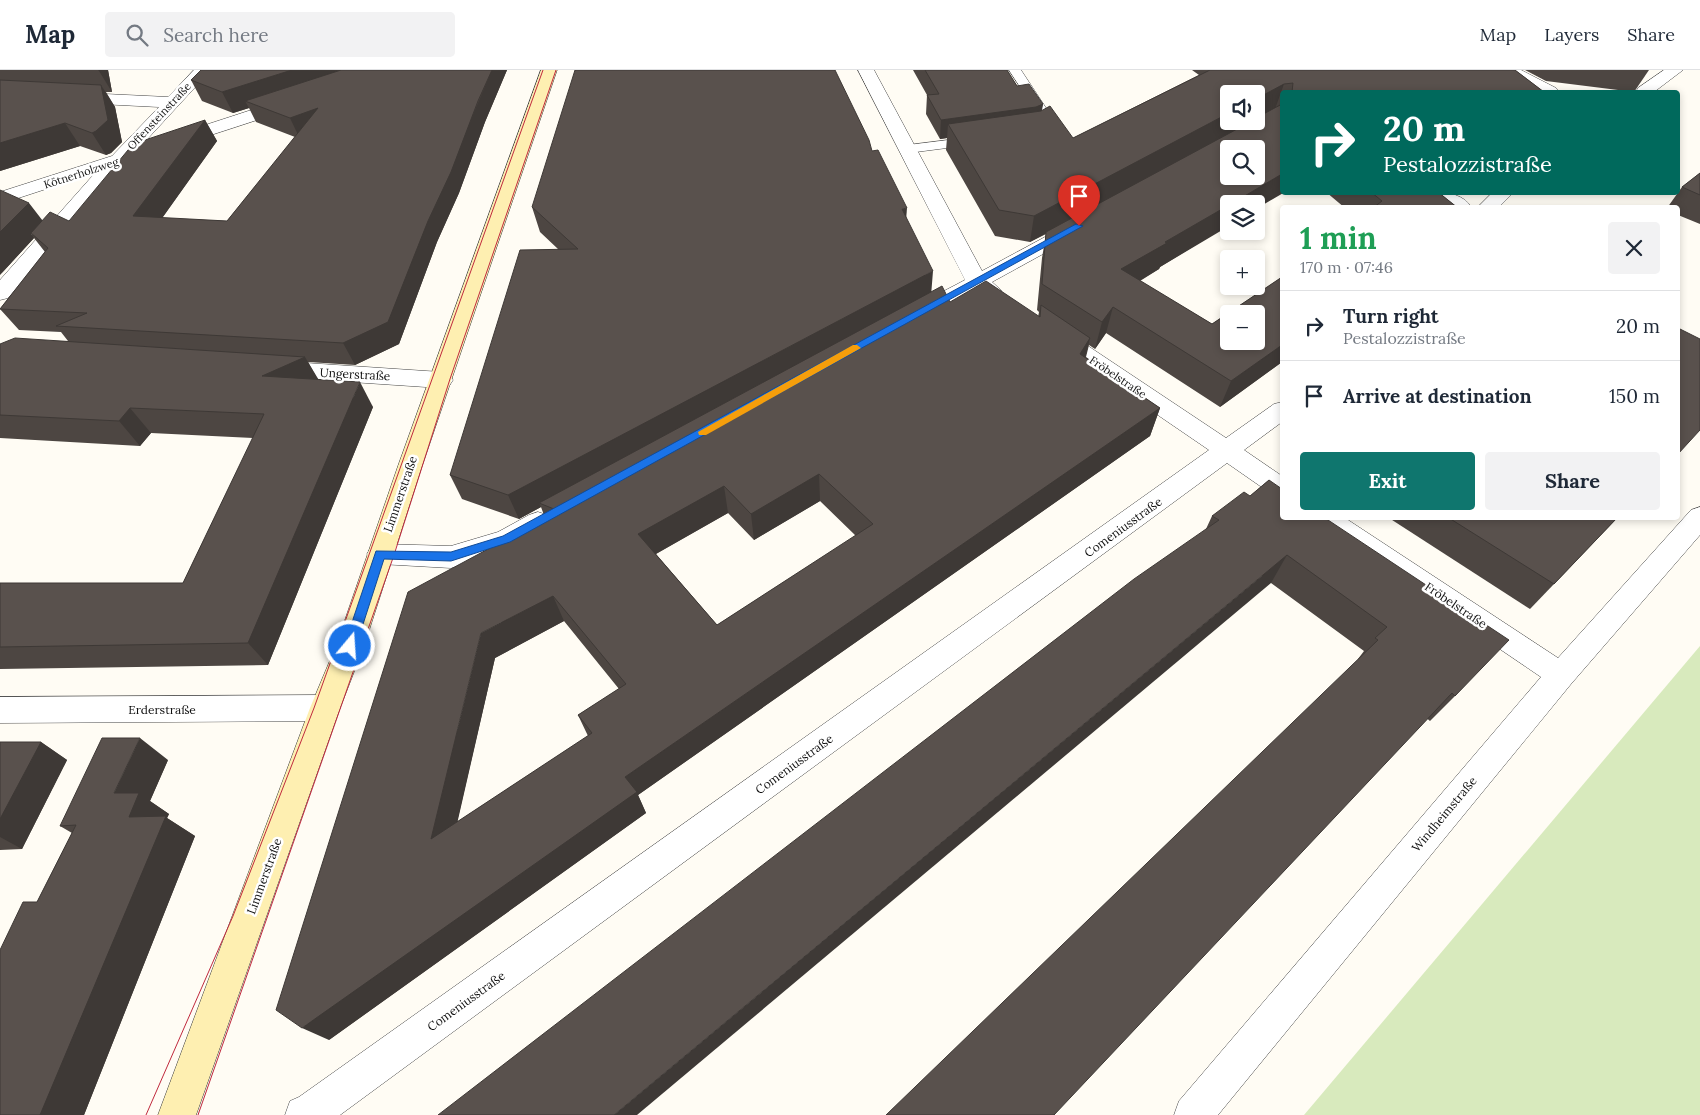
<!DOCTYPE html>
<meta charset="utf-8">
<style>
:root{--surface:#fff;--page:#f2f2f3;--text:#1f2937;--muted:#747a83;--line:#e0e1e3;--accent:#0f766e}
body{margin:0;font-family:Lora,serif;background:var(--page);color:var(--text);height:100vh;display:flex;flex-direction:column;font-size:19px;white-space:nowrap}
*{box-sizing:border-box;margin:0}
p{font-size:16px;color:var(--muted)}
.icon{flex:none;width:28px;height:28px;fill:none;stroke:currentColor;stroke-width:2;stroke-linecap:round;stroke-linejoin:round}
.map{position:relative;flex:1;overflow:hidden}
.panel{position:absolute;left:1280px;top:135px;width:400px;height:315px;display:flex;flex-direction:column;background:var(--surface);border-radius:5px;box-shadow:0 2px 8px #0003}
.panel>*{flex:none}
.top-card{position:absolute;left:1280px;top:20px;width:400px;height:105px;border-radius:5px;box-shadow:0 2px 8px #0003;background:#00695c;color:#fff;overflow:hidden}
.tools{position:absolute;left:1220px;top:15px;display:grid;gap:10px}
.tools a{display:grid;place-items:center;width:45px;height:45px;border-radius:5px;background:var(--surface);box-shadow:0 2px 8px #0003;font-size:25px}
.pin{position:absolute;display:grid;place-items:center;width:42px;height:42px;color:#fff;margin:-51px -21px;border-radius:50% 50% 50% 0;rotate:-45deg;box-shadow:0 0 5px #0007}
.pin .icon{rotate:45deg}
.me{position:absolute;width:55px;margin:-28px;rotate:18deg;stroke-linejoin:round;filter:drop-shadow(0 0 4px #0008)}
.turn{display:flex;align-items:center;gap:18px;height:105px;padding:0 20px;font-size:22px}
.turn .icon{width:65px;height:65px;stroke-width:2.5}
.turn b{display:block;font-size:35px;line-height:42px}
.round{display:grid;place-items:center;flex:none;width:52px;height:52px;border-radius:5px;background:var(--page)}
.headline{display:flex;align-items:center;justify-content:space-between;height:85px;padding:0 20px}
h1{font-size:30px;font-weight:800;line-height:38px;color:#1e9e55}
.button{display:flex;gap:10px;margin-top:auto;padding:10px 20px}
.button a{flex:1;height:58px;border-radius:5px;background:var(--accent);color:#fff;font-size:20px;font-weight:800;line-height:58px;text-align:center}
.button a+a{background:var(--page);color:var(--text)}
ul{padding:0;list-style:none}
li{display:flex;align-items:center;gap:15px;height:70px;padding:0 20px;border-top:1px solid var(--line)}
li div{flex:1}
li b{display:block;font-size:19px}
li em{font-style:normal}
header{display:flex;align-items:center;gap:30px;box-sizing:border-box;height:70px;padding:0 25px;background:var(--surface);border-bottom:1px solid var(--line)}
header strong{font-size:24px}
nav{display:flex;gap:28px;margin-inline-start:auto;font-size:18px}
.search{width:350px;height:45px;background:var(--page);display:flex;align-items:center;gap:12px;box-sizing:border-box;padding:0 18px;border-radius:5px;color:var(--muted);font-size:19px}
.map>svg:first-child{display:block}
</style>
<header>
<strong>Map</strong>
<div class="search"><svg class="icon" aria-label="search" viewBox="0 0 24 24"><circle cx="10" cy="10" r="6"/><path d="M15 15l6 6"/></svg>Search here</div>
<nav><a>Map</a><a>Layers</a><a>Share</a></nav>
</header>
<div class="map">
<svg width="1700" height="1045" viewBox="0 0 1700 1045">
<rect width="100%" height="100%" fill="#fffcf4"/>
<polygon fill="#d8eabd" points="1700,576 1700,1045 1304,1045"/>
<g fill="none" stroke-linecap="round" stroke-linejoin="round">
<g stroke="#444" stroke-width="1">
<g id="lane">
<polygon points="1009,0 1021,0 1046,38 1044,41 1036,41"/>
<polygon points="973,67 980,71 978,74 908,83 901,79 908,75"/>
</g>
</g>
<g stroke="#444" stroke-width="1">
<g id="street">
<polygon points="194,0 211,0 141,76 282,30 288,29 294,30 297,34 294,38 125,93 8,228 0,230 0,210 95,103 0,134 0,122 112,86 159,37 0,29 0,19 168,27"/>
<polygon points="858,0 874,0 982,201 1069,154 1076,152 1083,154 1086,158 1083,162 992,212 1002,221 998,226 991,228 976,221 924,250 916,252 908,250 905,245 908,240 965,210"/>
<polygon points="1500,0 1521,0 1556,18 1559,22 1538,22 1502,4"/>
<polygon points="1664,0 1683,0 1654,22 1636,22 1638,18"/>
<path d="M 1427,122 C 1443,122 1462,122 1472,138 C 1456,138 1437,138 1427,122 Z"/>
<polygon points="1493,122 1514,122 1498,138 1477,138"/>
<polygon points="1056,258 1064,260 1226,368 1274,334 1282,332 1282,352 1244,380 1282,406 1282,427 1273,425 1227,393 340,1045 285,1045 290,1031 299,1027 1209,380 1048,270 1045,265 1048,260"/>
<polygon points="276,291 441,302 449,304 453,310 449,316 441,318 276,307 268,304 265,299 268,294"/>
<polygon points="1700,437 1700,465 1571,614 1218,1045 1174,1045 1179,1031 1541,607 1317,455 1313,448 1345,448 1558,588 1691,440"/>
<polygon points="538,442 547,445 551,452 547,459 516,477 451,498 380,494 371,491 367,484 371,477 380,474 451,476 498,462 529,445"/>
<polygon points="325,625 336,629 340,638 336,647 325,651 0,653 0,627"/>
</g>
</g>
<g stroke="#333" stroke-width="1">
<polygon id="secondary" points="541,0 557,0 422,396 364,576 340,638 196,1045 158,1045 310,638 336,576 398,396"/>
</g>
<use href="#lane" fill="#fff" fill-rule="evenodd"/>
<use href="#street" fill="#fff" fill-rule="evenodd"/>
<use href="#secondary" fill="#feefb1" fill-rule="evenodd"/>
<g stroke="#c0293d" stroke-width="1">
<polyline points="146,1045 233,846 314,638 543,0"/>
<polyline points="198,1045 394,485 450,309 556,0"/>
</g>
</g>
<g fill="#4d4642" fill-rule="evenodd">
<polygon points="0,0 108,0 112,22 106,22 115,37 122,72 111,83 106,85 80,76 0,101"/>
<polygon points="201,0 507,0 485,52 459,123 437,172 399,274 355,295 308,292 318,310 373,337 268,595 0,599 0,513 183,513 253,368 151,363 140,376 0,368 0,274 68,271 61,262 19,260 0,239 45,182 34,168 0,205 43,151 69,151 205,50 217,71 162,148 227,151 295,67 256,52 249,38 233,43 202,31 191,10"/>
<path d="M 913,0 L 1007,0 L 1017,16 L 1043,34 L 1041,41 L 1073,68 L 1199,5 L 1192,0 L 1515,0 L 1544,22 L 1282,22 L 1282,122 L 1160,197 L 1159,199 L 1140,211 L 1212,254 L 1281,208 L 1282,205 L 1282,292 L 1220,337 L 1106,263 L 1095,279 L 1089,275 L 1086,287 L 1160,338 L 1150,366 L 638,725 L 646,743 L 329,970 L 545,448 L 541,437 L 519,449 L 462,429 L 450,405 L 558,179 L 540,162 L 532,137 L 872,81 L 906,147 L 931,222 L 950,232 L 1038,247 L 1039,242 L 1037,240 L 1042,188 L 1046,164 L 1030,172 L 995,166 L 946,80 L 947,68 L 940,69 L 926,44 L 927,25 ZM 820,431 L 856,466 L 717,555 L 656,484 L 728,443 L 754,470 ZM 564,551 L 619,619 L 578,645 L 588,666 L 457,752 L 495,588 Z"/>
<polygon points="1525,0 1649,0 1634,22 1546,11"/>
<polygon points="1700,103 1700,154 1678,145 1678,138 1667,138 1682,117"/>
<polygon points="1326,122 1438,122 1458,138 1345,138"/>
<polygon points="1269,410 1455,626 1430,651 1358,589 1364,581 1271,513 1206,459 1212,446 1250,426"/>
<polygon points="1389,448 1617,448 1554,514 1530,539"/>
<polygon points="0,672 41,672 67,690 22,779 0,780"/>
<polygon points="168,690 150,731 169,744 167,748 195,766 84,1045 0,1045 37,832 72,763 60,756"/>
</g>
<g fill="#3e3936">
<polygon points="98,0 108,0 112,22 99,1"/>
<polygon points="292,0 366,0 245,31 249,38 233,43 222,22"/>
<polygon points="492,0 507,0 485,52 459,123 437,172 399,274 355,295 343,273 428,151"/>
<polygon points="1284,14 1275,39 1256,50 1256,29"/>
<polygon points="101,15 115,37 122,72 111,83 106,85 92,63"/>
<polygon points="1043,34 1040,53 948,54 947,68 940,69 941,50"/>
<polygon points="318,38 300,69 290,48"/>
<polygon points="1229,43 1229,51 1253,51 1030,172 1034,146"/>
<polygon points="205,50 217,71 148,168 133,146"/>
<polygon points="65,53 80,76 0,101 0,73"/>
<polygon points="1282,104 1282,122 1285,122 1256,139 1256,134 1231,134"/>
<polygon points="29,133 46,155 31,163 34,168 0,205 0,162"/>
<polygon points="1229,135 1229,156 1160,197 1159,199 1114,226 1121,199 1165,172"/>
<polygon points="907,138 905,163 902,139"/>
<polygon points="933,201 931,226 539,433 541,437 519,449 508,425"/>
<polygon points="1113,237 1106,263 1095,279 1102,252"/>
<polygon points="1090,268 1083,297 1080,284"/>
<polygon points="1282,275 1282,292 1220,337 1231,311"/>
<polygon points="305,287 320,312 262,306"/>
<polygon points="360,312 373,337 268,595 248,573"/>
<polygon points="130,338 151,363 140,376 119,351"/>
<polygon points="1160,338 1150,366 638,725 646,743 329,970 302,958 625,707"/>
<polygon points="819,404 820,431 754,470 751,444"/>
<polygon points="724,416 728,443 645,490 638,464"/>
<polygon points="1287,485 1271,513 637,1045 614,1045"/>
<polygon points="553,526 564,551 495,588 449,789 431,769 481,563"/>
<polygon points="140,668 168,690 150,731 169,744 167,748 195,766 84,1045 40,1045 129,747 114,723"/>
<polygon points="41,672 67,690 22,779 0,767 0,749"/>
</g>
<g fill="#59514d" stroke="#3e3936" fill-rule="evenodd">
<polygon points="201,0 292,0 222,22 191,10"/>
<polygon points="341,0 492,0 478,31 451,102 428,151 388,252 343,273 56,256 87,243 0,239 48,178 31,163 50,142 69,151 133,74 205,50 133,146 227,151 318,38 290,48 245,31"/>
<polygon points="575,0 835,0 869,70 872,81 878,80 907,138 902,139 933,201 508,425 450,405 520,180 578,179 532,137"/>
<polygon points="925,0 1007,0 1017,16 1029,14 1043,34 1036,37 941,50 927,25 939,24"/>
<polygon points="1210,0 1515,0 1544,22 1292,22 1293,13 1284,14 1256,29 1256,24 1229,24 1229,43 1034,146 999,140 948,54 1041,41 1050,36 1073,68"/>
<polygon points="0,10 101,15 108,50 96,61 92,63 65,53 0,73"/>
<path d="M 1282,34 L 1282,104 L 1231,134 L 1229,134 L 1229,135 L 1165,172 L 1167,173 L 1121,199 L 1212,254 L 1282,207 L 1282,275 L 1231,311 L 1113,237 L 1102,252 L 1042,214 L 1046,162 L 1239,58 L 1240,55 L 1244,55 L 1250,51 L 1256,51 L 1256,48 ZM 1229,79 L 1256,79 L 1256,106 L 1229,106 ZM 1229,244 L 1256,244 L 1256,271 L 1229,271 Z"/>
<polygon points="1700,103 1700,125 1682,117"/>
<polygon points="0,120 29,133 0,162"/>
<polygon points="1371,122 1438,122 1458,138 1373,138 1382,131"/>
<path d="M 986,211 L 1040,247 L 1041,235 L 1090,268 L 1080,284 L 1160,338 L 625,707 L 637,722 L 302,958 L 276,940 L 408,522 L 559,441 L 539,433 L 942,216 L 950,232 ZM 819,404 L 873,454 L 717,555 L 638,464 L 724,416 L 751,444 ZM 553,526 L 626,614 L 578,645 L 592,663 L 431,769 L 481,563 Z"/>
<polygon points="1678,258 1700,269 1700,360 1678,384"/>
<polygon points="15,268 305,287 262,306 360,312 248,573 0,577 0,513 183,513 264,344 130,338 119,351 0,345 0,274"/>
<polygon points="1269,410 1282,419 1282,448 1325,448 1509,570 1455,626 1452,623 1054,1045 886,1045 1378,570 1375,568 1387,557 1287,485 614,1045 438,1045 1134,509 1219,450 1212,446 1244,422 1250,426"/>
<polygon points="1449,448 1617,448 1554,514"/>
<polygon points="102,668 140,668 114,723 139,723 129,747 166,746 40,1045 0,1045 0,880 23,832 37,832 76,755 60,756"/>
<polygon points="0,672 41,672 0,749"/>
</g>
<polygon fill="#1a73e8" stroke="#114b97" points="1076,154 1083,156 510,472 451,491 384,489 356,576 354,579 346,579 344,576 376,481 451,482 503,466"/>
<polygon fill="#f59e0b" points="853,275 857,275 861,278 706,365 699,365 698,362"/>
<g text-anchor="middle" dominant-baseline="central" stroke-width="5" stroke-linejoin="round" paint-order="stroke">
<g font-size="11" fill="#111" stroke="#fff">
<text transform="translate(159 46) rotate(-47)">Offensteinstraße</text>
<text transform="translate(81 103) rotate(-18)">Kötnerholzweg</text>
<text transform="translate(1118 307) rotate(34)">Fröbelstraße</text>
</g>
<g font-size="12" fill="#111" stroke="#fff">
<text transform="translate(355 304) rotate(3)">Ungerstraße</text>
<text transform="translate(400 424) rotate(-71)">Limmerstraße</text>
<text transform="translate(1123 457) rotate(-36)">Comeniusstraße</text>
<text transform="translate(1456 535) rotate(34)">Fröbelstraße</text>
<text x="162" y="639">Erderstraße</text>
<text transform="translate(794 694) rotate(-36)">Comeniusstraße</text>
<text transform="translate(1444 744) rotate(-50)">Windheimstraße</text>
<text transform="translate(264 806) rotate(-70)">Limmerstraße</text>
<text transform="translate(466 931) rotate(-36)">Comeniusstraße</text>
</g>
</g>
</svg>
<div class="tools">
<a><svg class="icon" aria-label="sound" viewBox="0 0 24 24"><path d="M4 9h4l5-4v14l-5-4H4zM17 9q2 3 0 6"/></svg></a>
<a><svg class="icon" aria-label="search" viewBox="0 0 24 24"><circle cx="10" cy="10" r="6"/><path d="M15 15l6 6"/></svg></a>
<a><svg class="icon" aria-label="layers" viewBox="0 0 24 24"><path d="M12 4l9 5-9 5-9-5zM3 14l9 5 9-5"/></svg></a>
<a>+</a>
<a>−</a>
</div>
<div class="pin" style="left:1079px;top:156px;background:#d93025"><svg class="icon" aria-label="arrive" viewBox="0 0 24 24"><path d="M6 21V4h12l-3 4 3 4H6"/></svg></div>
<svg class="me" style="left:350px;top:576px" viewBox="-20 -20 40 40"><circle r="17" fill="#1a73e8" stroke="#fff" stroke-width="3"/><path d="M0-11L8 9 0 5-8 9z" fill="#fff"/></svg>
<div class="top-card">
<div class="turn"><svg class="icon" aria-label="right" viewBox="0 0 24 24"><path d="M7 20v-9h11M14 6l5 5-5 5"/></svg><div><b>20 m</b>Pestalozzistraße</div></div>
</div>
<section class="panel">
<div class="headline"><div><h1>1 min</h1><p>170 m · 07:46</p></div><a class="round"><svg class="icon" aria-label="close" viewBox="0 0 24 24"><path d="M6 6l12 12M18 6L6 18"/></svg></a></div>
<ul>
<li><svg class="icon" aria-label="right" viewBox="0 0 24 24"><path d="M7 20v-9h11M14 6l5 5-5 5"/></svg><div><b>Turn right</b><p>Pestalozzistraße</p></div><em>20 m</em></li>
<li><svg class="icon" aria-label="arrive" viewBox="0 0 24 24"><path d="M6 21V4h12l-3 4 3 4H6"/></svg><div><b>Arrive at destination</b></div><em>150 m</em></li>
</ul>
<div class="button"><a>Exit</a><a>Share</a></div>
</section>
</div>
